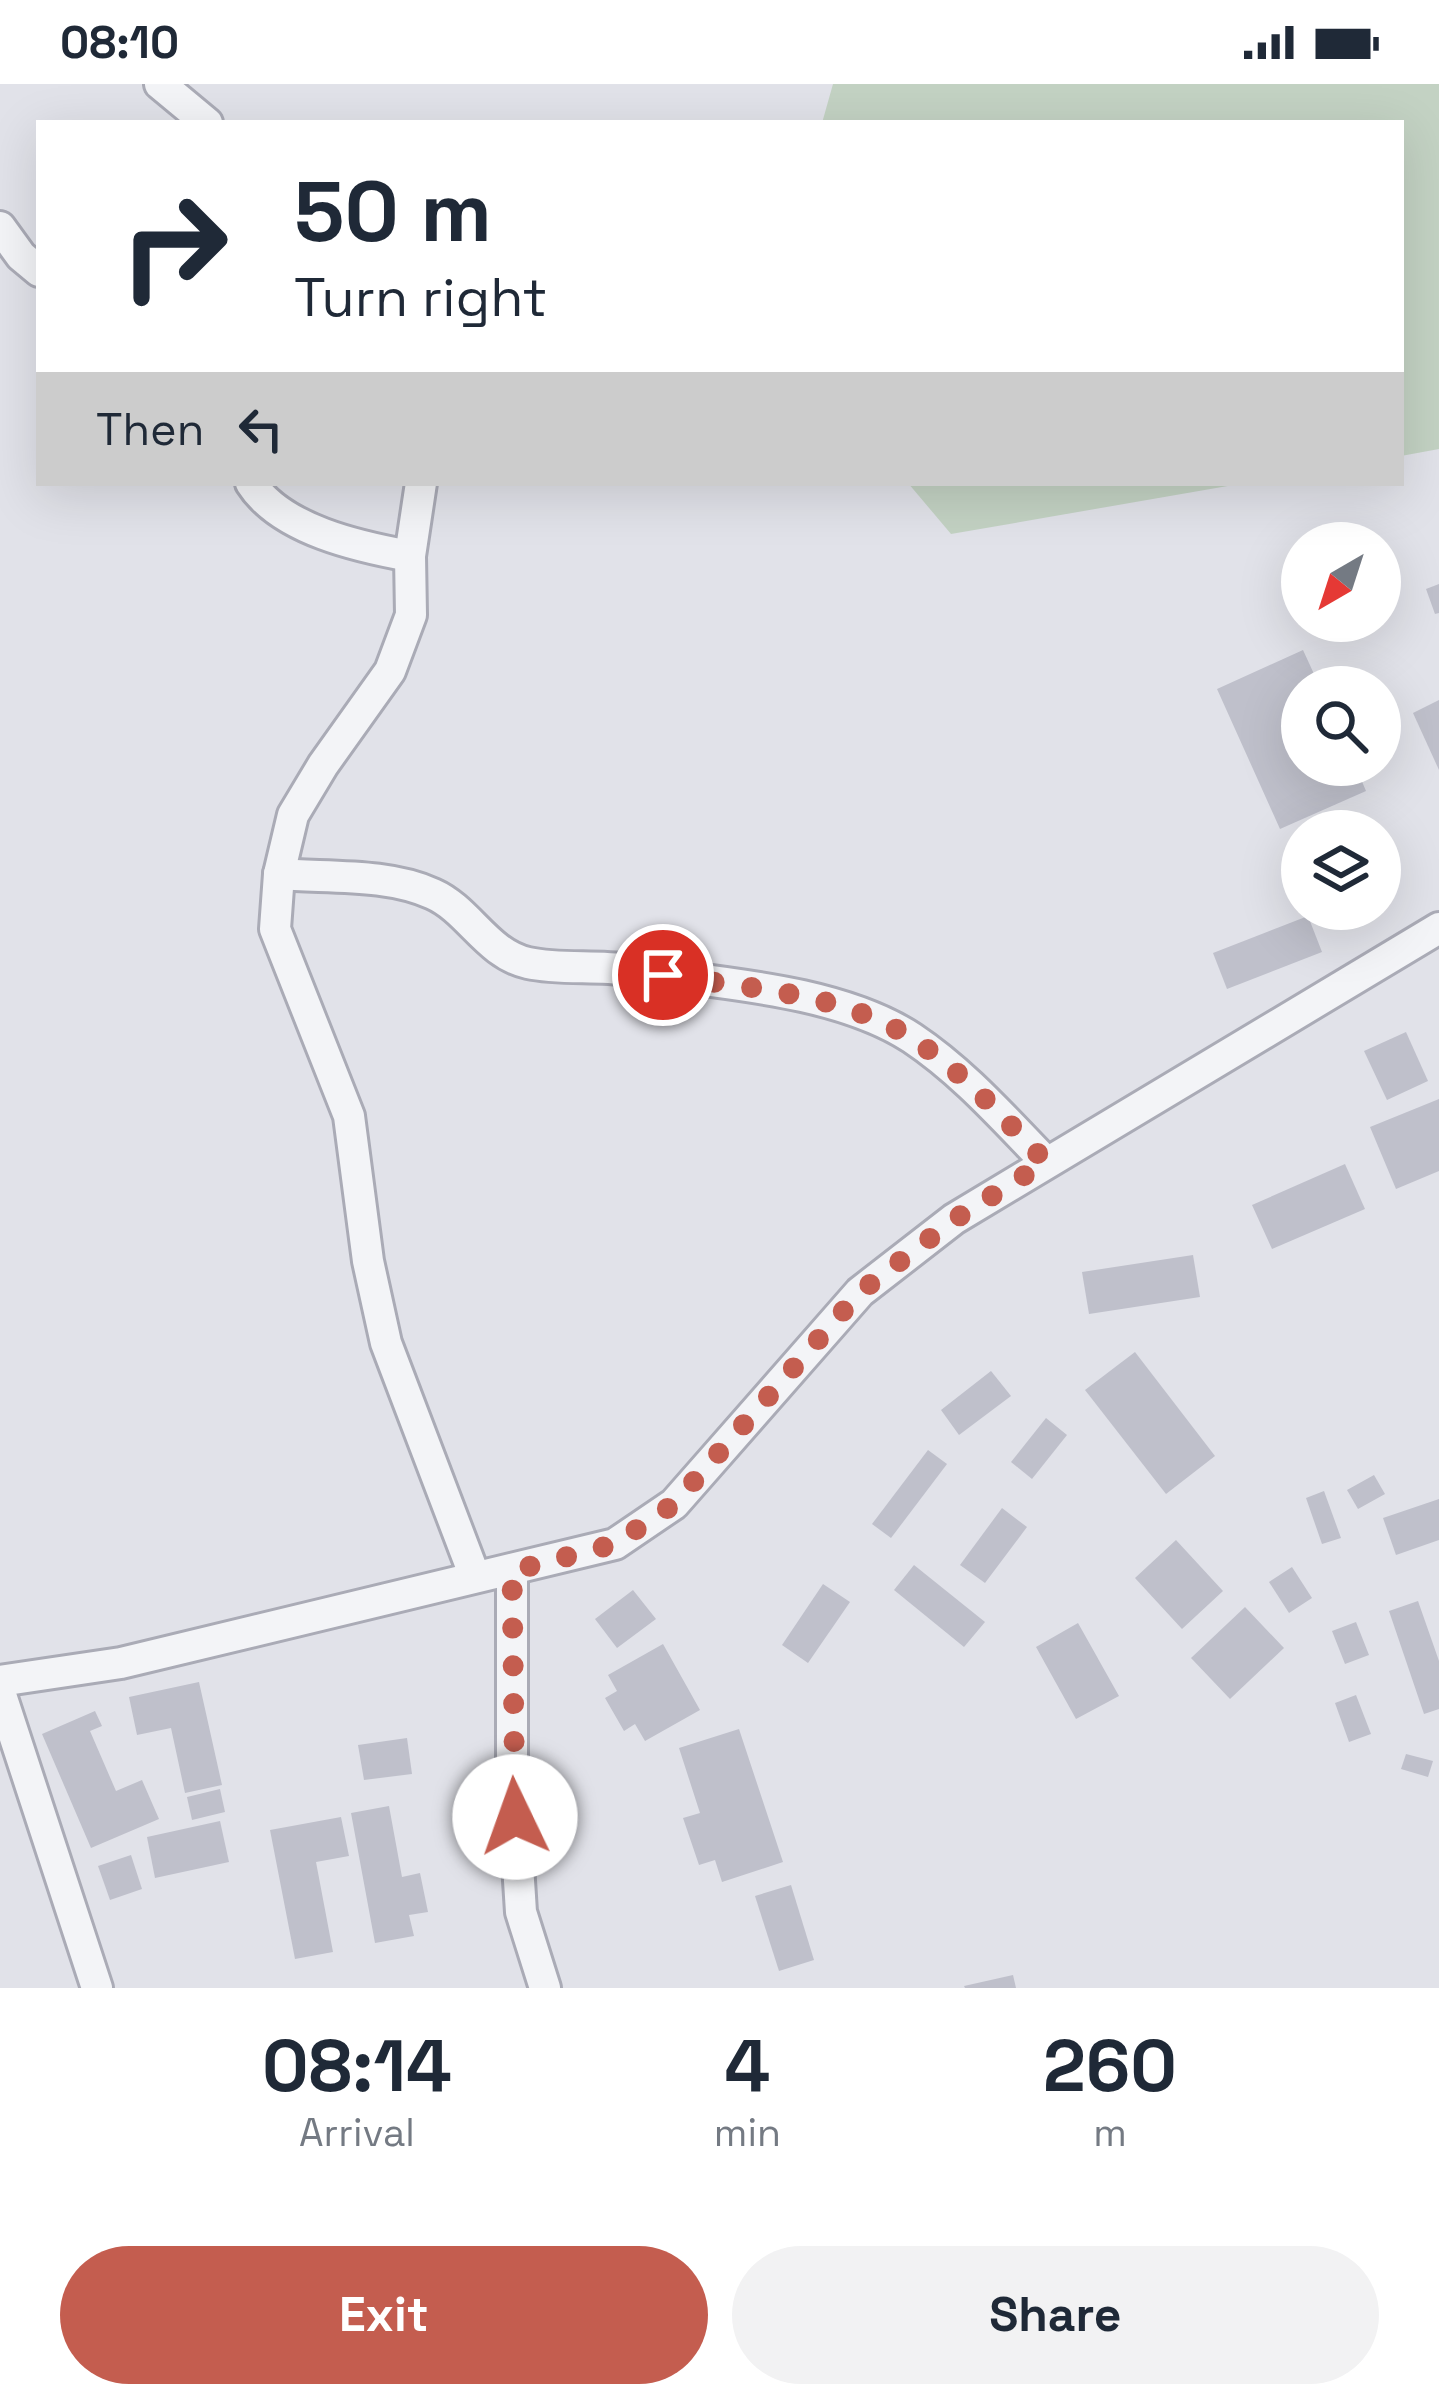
<!DOCTYPE html>
<style>
:root{--surface:#fff;--page:#f2f2f3;--text:#1f2937;--muted:#747a83;--accent:#c45d4f}
body{margin:0;font-family:"Space Grotesk",sans-serif;background:var(--page);color:var(--text);height:100vh;display:flex;flex-direction:column;font-size:45px;white-space:nowrap}
*{box-sizing:border-box;margin:0}
p{font-size:39px;color:var(--muted)}
.icon{flex:none;width:66px;height:66px;fill:none;stroke:currentColor;stroke-width:2;stroke-linecap:round;stroke-linejoin:round}
.map{position:relative;height:1904px;overflow:hidden}
.details{display:flex;flex-direction:column;background:var(--surface);flex:1}
.details>*{flex:none}
.guide{position:absolute;left:36px;top:36px;width:1368px;height:366px;border-radius:0px;box-shadow:0 12px 48px #0002;background:#fff;color:var(--text);overflow:hidden}
.needle{width:78px;rotate:219deg}
.tools{position:absolute;left:1281px;top:438px;display:grid;gap:24px}
.tools a{display:grid;place-items:center;width:120px;height:120px;border-radius:50%;background:var(--surface);box-shadow:0 12px 48px #0002;font-size:60px}
.pin{position:absolute;display:grid;place-items:center;width:102px;height:102px;color:#fff;margin:-51px;border:6px solid #fff;border-radius:50%;box-shadow:0 3px 12px #0007}
.me{position:absolute;width:132px;margin:-66px;rotate:357deg;stroke-linejoin:round;filter:drop-shadow(0 0 9px #0008)}
.turn{display:flex;align-items:center;gap:42px;height:252px;padding:0 60px;font-size:54px}
.turn .icon{width:156px;height:156px;stroke-width:2.5}
.turn b{display:block;font-size:84px;line-height:102px}
.then{display:flex;align-items:center;height:114px;padding:0 60px;background:#0003;gap:24px;font-size:45px}
.eta{display:flex;justify-content:space-evenly;align-items:center;height:204px;text-align:center}
.eta b{font-size:72px;font-weight:700;line-height:84px}
.button{display:flex;gap:24px;margin-top:auto;padding:24px 60px}
.button a{flex:1;height:138px;border-radius:72px;background:var(--accent);color:#fff;font-size:48px;font-weight:700;line-height:138px;text-align:center}
.button a+a{background:var(--page);color:var(--text)}
.status{display:flex;justify-content:space-between;align-items:center;height:84px;padding:0 60px;background:var(--surface);direction:ltr}
.status svg{height:33px;fill:currentColor}
.map>svg:first-child{display:block}
</style>
<div class="status"><b>08:10</b><svg viewBox="0 0 49 12"><path d="M0 12V9h3v3zM5 12V6h3v6zM10 12V3h3v9zM15 12V0h3v12zM26 1h20v11H26zM47 4h2v5h-2z"/></svg></div>
<div class="map">
<svg width="1439" height="1904" viewBox="0 0 1439 1904">
<rect width="100%" height="100%" fill="#e1e2e9"/>
<g fill="#c3d2c3">
<polygon points="833,0 1439,0 1439,365 1401,372 1401,39 822,39"/>
<polygon points="908,399 1245,399 951,450"/>
</g>
<g fill="#bfc0cb">
<polygon points="1439,500 1439,529 1435,530 1426,505"/>
<polygon points="1303,566 1320,603 1302,603 1302,681 1355,681 1366,707 1280,745 1217,605"/>
<polygon points="1439,616 1439,686 1413,629"/>
<polygon points="1308,832 1322,868 1227,905 1213,869"/>
<polygon points="1406,948 1428,997 1387,1016 1364,967"/>
<polygon points="1439,1015 1439,1087 1396,1105 1370,1043"/>
<polygon points="1345,1080 1365,1125 1272,1165 1252,1121"/>
<polygon points="1193,1171 1200,1213 1089,1230 1082,1188"/>
<polygon points="1135,1268 1215,1372 1166,1410 1085,1306"/>
<polygon points="991,1287 1011,1312 959,1351 941,1326"/>
<polygon points="1046,1334 1067,1351 1032,1395 1011,1378"/>
<polygon points="928,1366 947,1380 891,1454 872,1440"/>
<polygon points="1374,1391 1385,1410 1358,1425 1347,1406"/>
<polygon points="1324,1407 1341,1454 1322,1460 1306,1414"/>
<polygon points="1439,1415 1439,1456 1396,1471 1383,1434"/>
<polygon points="1002,1424 1027,1443 985,1499 960,1481"/>
<polygon points="1176,1456 1223,1507 1182,1545 1135,1494"/>
<polygon points="914,1481 985,1538 964,1563 894,1506"/>
<polygon points="1292,1483 1312,1514 1289,1529 1269,1498"/>
<polygon points="823,1500 850,1518 808,1579 782,1561"/>
<polygon points="633,1506 656,1535 617,1564 595,1535"/>
<polygon points="1418,1517 1439,1577 1439,1625 1424,1630 1389,1527"/>
<polygon points="1245,1523 1284,1564 1230,1615 1191,1574"/>
<polygon points="1356,1538 1369,1571 1345,1580 1332,1547"/>
<polygon points="1078,1539 1119,1612 1076,1635 1036,1563"/>
<polygon points="663,1560 700,1626 645,1657 635,1640 624,1647 605,1614 617,1607 608,1591"/>
<polygon points="199,1598 222,1701 185,1709 171,1644 137,1651 129,1613"/>
<polygon points="1356,1611 1371,1650 1349,1658 1335,1619"/>
<polygon points="95,1627 102,1642 90,1647 116,1707 142,1696 159,1735 91,1764 42,1650"/>
<polygon points="739,1645 783,1778 722,1798 715,1776 699,1781 683,1734 700,1729 679,1664"/>
<polygon points="407,1654 412,1690 364,1696 358,1661"/>
<polygon points="1406,1670 1433,1677 1428,1693 1401,1685"/>
<polygon points="220,1705 225,1728 192,1736 187,1713"/>
<polygon points="389,1722 402,1793 420,1789 428,1828 409,1831 414,1852 375,1859 351,1729"/>
<polygon points="341,1733 349,1772 316,1778 333,1868 295,1875 270,1746"/>
<polygon points="220,1737 229,1778 155,1794 147,1753"/>
<polygon points="131,1771 142,1805 110,1816 98,1782"/>
<polygon points="791,1801 814,1876 779,1887 755,1812"/>
<polygon points="1013,1891 1016,1904 965,1904 964,1902"/>
</g>
<g fill="none" stroke-linecap="round" stroke-linejoin="round">
<g stroke="#aaabb6" stroke-width="36">
<g id="minor">
<polyline points="160,0 207,39"/>
<polyline points="0,143 21,172 39,187"/>
<path d="M 251,399 C 281,446 360,463 410,472"/>
<polyline points="421,399 410,472 411,531 390,587 323,681 293,731 279,790 275,845 349,1032 368,1177 386,1259 475,1493"/>
<path d="M 279,790 C 327,794 388,789 433,810 C 469,826 487,870 528,879 C 560,886 596,881 628,886 C 716,899 837,905 912,954 C 963,988 1004,1035 1046,1078"/>
<polyline points="512,1487 512,1686 521,1828 545,1904"/>
<polyline points="0,1597 121,1579 615,1460 674,1420 860,1208 954,1135 1439,844"/>
<polyline points="0,1608 97,1904"/>
</g>
</g>
<use href="#minor" stroke="#f3f4f7" stroke-width="30"/>
</g>
<g fill="none" stroke-linecap="round" stroke-linejoin="round">
<path stroke="#c45d4f" stroke-width="21" stroke-dasharray="0 37.8" d="M 515,1733 L 512,1487 L 615,1460 L 674,1420 L 860,1208 L 955,1135 L 1046,1078 C 1004,1035 963,987 911,954 C 840,908 744,904 663,891"/>
</g>
</svg>
<div class="tools">
<a><svg class="needle" viewBox="-14 -14 28 28"><path d="M0-13l5 13h-10z" fill="#e53935"/><path d="M0 13l5-13h-10z" fill="#747a83"/></svg></a>
<a><svg class="icon" aria-label="search" viewBox="0 0 24 24"><circle cx="10" cy="10" r="6"/><path d="M15 15l6 6"/></svg></a>
<a><svg class="icon" aria-label="layers" viewBox="0 0 24 24"><path d="M12 4l9 5-9 5-9-5zM3 14l9 5 9-5"/></svg></a>
</div>
<div class="pin" style="left:663px;top:891px;background:#d93025"><svg class="icon" aria-label="arrive" viewBox="0 0 24 24"><path d="M6 21V4h12l-3 4 3 4H6"/></svg></div>
<svg class="me" style="left:515px;top:1733px" viewBox="-20 -20 40 40"><circle r="19" fill="#fff"/><path d="M0-13L10 11 0 6-10 11z" fill="#c45d4f"/></svg>
<div class="guide">
<div class="turn"><svg class="icon" aria-label="right" viewBox="0 0 24 24"><path d="M7 20v-9h11M14 6l5 5-5 5"/></svg><div><b>50 m</b>Turn right</div></div>
<div class="then">Then<svg class="icon" aria-label="left" viewBox="0 0 24 24"><path d="M17 20v-9H6M10 6l-5 5 5 5"/></svg></div>
</div>
</div>
<section class="details">
<div class="eta">
<div><b>08:14</b><p>Arrival</p></div>
<div><b>4</b><p>min</p></div>
<div><b>260</b><p>m</p></div>
</div>
<div class="button"><a>Exit</a><a>Share</a></div>
</section>
